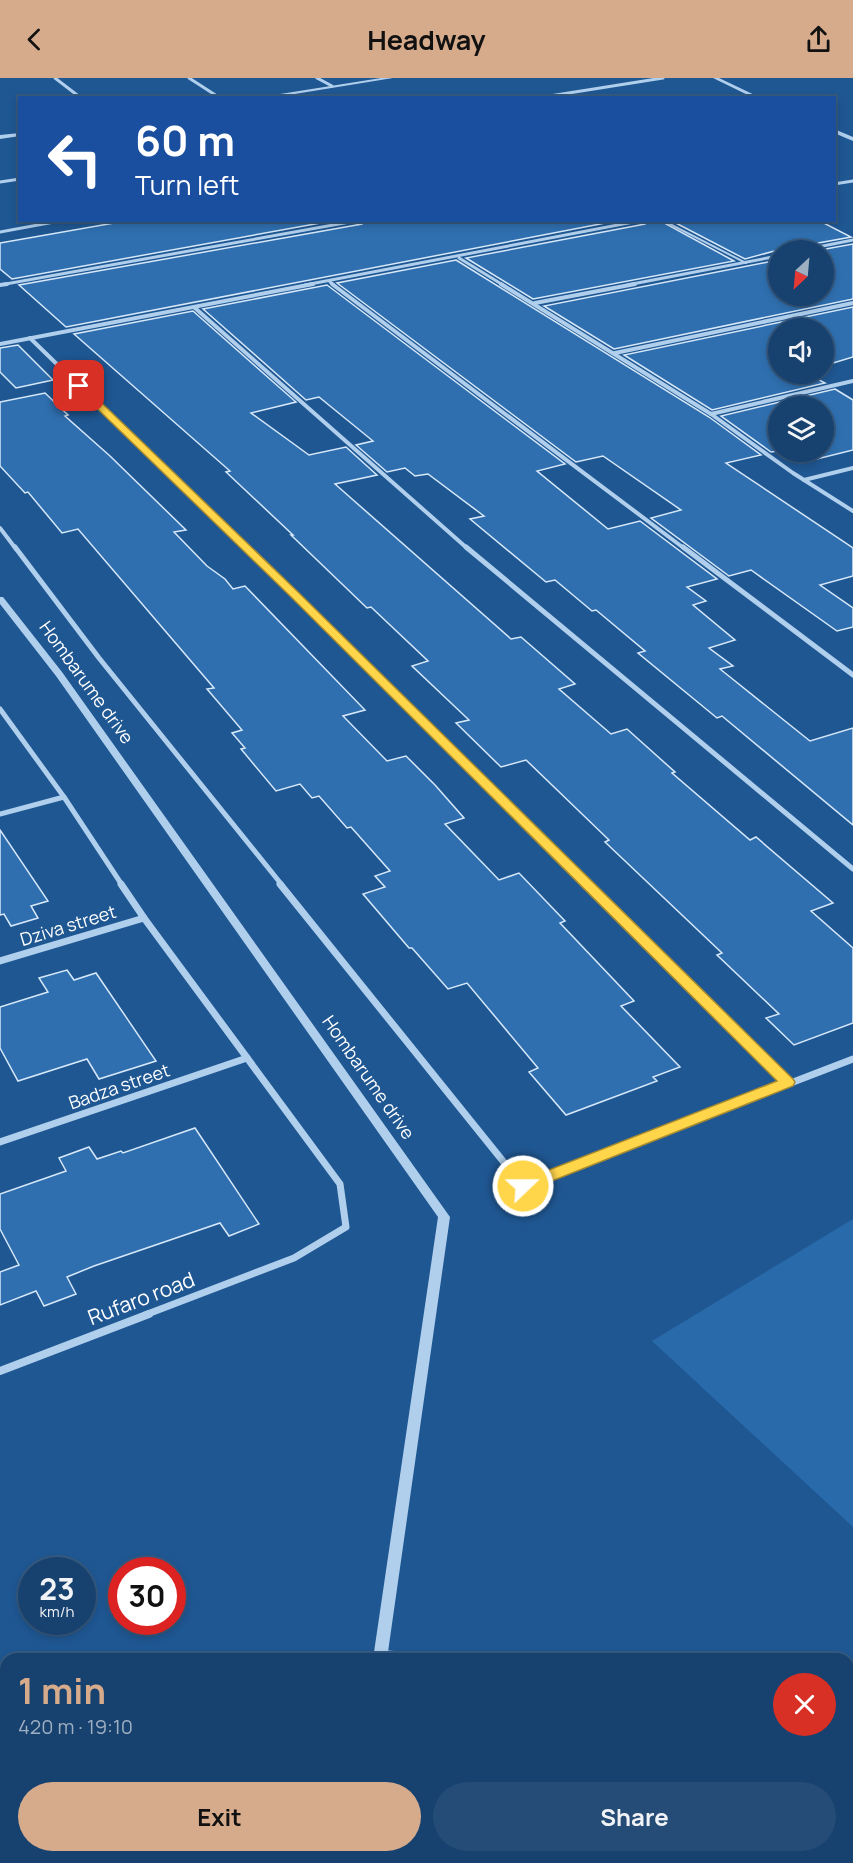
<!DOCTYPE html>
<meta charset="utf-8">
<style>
:root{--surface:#17416e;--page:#244c76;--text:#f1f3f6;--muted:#9eafc2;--line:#365a81;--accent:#d6ab8b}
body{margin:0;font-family:Manrope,sans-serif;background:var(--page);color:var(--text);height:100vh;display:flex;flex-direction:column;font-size:22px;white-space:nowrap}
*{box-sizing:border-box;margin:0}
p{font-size:20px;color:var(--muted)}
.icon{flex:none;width:33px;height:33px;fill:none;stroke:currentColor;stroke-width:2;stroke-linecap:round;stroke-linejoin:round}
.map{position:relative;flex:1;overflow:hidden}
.panel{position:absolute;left:0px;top:1575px;width:854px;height:210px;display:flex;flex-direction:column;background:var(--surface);border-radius:18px 18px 0 0;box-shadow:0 3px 9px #0003,0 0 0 2px var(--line)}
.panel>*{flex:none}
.guide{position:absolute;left:18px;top:18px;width:818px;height:126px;border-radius:0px;box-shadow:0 3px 9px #0003,0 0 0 2px var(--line);background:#1a4fa0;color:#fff;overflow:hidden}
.needle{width:39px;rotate:206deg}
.controls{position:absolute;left:768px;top:162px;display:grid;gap:12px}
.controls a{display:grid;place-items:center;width:66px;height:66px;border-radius:50%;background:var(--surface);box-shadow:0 3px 9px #0003,0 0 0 2px var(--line);font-size:30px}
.speed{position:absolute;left:18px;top:1479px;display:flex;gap:12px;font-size:30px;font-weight:700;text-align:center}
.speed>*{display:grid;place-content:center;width:78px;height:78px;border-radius:50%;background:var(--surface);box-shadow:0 3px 9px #0003,0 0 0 2px var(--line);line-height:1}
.speed small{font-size:15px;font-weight:400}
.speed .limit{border:9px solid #d22;background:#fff;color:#111}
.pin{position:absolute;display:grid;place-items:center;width:51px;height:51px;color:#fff;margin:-26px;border-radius:12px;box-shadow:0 3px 9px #0006}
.me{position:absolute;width:66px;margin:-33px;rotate:68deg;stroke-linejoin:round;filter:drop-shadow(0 0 4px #0008)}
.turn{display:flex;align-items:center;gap:21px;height:126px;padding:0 18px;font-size:27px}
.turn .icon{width:78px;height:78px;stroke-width:2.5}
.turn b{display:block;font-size:42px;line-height:51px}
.round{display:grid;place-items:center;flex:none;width:63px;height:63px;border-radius:32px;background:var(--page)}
.summary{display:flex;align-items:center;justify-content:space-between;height:102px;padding:0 18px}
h1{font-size:36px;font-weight:700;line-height:45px;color:var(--accent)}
.button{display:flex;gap:12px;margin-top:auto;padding:12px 18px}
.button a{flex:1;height:69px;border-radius:36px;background:var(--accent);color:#111;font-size:24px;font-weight:700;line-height:69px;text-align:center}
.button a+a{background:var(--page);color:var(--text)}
header{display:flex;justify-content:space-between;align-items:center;height:78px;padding:0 18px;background:var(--accent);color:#111;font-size:27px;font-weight:700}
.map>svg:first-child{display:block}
</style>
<header><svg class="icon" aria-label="back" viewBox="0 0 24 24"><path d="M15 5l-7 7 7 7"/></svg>Headway<svg class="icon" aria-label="share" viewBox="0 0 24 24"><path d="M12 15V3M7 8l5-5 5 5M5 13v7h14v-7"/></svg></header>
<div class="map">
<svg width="853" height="1785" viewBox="0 0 853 1785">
<rect width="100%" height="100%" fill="#1f5792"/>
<polygon fill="#296aaa" points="853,1141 853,1449 652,1263"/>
<g fill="#2f6faf" stroke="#d6e8fa" stroke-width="1.5">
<polygon points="131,142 337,142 12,201 0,191 0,165"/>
<polygon points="365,142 621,142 66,249 19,207 362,146"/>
<polygon points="648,142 659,142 734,183 533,221 466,180 645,146"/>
<polygon points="670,142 818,142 851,159 802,168 799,172 778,172 745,181"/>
<polygon points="853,166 853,221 614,271 544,228 778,182 778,218 824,218 824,172 820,172"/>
<polygon points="456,182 709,339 761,377 726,385 853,470 853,498 820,507 853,530 853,549 837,553 751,492 729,498 651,440 681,432 603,378 576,384 337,205"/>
<polygon points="327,207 565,386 537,393 608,451 640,443 717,501 687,509 706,523 693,527 735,562 709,570 733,588 720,591 810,663 853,650 853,747 722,638 717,640 638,575 645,573 596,532 592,533 555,502 546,504 470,441 484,438 428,396 415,398 405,390 387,394 356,367 373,363 319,319 306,322 203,231"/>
<polygon points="853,229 853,279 833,285 824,287 824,250 778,250 778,296 808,296 825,305 712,332 624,277"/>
<polygon points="193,233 296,324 251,335 309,377 346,369 377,397 335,406 511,561 521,559 575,606 559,611 611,656 627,651 675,694 672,695 750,762 756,759 833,825 811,833 853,870 853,945 794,967 766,940 779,936 717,877 722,875 605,764 609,762 526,682 501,689 456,645 469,642 412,588 428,583 371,529 367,530 291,457 293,457 226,394 230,393 74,256"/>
<polygon points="18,267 53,302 16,310 0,294 0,270"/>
<polygon points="835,311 853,322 853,372 817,381 804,374 824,374 824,328 778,328 778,373 771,374 721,338"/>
<polygon points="45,315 68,337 65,338 110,378 186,452 174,454 207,488 225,501 233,511 245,508 365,632 343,638 387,683 406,678 435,707 464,740 445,746 499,802 519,795 565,843 560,845 634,923 621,928 680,989 653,999 657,1003 566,1037 529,994 538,990 467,905 448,911 412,870 409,870 363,816 385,809 375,798 390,793 351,749 347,750 319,718 312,720 300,706 276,713 241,671 245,670 232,655 242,652 207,611 214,610 78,451 62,455 28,414 25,415 0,388 0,324"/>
<polygon points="0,752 48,823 31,828 38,840 11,848 4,836 0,837"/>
<polygon points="67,892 74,902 96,895 156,983 99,1001 87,981 18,1003 0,970 0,929 48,914 39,900"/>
<polygon points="195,1050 259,1146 229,1158 220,1145 94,1188 67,1199 76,1216 44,1228 36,1213 0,1227 0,1194 19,1187 0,1151 0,1116 66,1093 59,1080 89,1069 97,1081 121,1073 123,1075"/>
</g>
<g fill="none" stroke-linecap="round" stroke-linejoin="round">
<polyline stroke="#b0cfed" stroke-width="2" points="662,142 746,185"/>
<g stroke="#b0cfed" stroke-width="3">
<polyline points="55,0 81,20"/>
<polyline points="189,0 220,20"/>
<polyline points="317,0 332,8"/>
<polyline points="537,20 663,0"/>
<polyline points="0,104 20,101"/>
<polyline points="834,106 853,103"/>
<polyline points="0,154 65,142"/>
<polyline points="803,172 853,162"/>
<polyline points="459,180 503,207"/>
<polyline points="330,204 334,207"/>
<polyline points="0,207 361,142"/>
<polyline points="305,207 644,142"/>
<polyline points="627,207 778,178"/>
</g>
<g stroke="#b0cfed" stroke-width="4">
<polyline points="332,206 685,471"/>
<polyline points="501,206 711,336 793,395 853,433"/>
<polyline points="0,207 7,206"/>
<polyline points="535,225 635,206"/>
<polyline points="195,230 468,471"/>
<polyline points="30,260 247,471"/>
<polyline points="0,266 313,206"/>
<polyline points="615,275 853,225"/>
<polyline points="711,336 853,303"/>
<polyline points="804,402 853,390"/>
<polyline points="0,450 16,471"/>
</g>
<g stroke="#b0cfed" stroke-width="5">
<polyline points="15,469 99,580 282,807"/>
<polyline points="246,469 588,807"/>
<polyline points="466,469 853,791"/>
<polyline points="683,469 853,597"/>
<polyline points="0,631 64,719 122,807"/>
<polyline points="0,736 64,719"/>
</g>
<g stroke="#b0cfed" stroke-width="7">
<polyline points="121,806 144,840 340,1106 346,1149 294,1180 145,1237"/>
<polyline points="280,806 523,1108 853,981"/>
<polyline points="587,806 787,1004"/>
<polyline points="0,883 144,840"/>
<polyline points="0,1064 247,980"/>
</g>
<g stroke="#b0cfed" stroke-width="8">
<polyline points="0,1293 149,1236"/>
<polyline points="382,1576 441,1581"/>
<polyline points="848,1613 853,1613"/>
<polyline points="816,1779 817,1785"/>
</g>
<g fill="#b0cfed" fill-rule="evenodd">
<polygon points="381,0 393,0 270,20 255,20"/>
<polygon points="713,0 719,0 761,20 754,20"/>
<polygon points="834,51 853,59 853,63 834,55"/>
<polygon points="20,55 20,58 0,61 0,57"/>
<polygon points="0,519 3,519 62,594 450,1139 387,1581 373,1581 438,1139 56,598 0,526"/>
<polygon points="346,1779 362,1779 361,1785 345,1785"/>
</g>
</g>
<polygon fill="#ffd54a" stroke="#a68a30" stroke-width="1.5" points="76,306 82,306 297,513 793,1001 795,1004 793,1008 529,1112 518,1112 516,1108 518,1104 777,1003 289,517 76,310"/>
<g text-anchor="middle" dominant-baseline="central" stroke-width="6" stroke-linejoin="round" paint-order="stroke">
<g font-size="18" fill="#fff" stroke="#1f5792">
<text transform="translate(87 604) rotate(54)">Hombarume drive</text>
<text transform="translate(68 847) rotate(-17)">Dziva street</text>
<text transform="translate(369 999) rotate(55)">Hombarume drive</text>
<text transform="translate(119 1008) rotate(-19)">Badza street</text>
</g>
<g font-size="21" fill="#fff" stroke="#1f5792">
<text transform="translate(141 1220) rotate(-21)">Rufaro road</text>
</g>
</g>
</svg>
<div class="controls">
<a><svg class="needle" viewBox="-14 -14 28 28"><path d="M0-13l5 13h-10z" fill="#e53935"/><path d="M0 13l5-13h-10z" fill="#9eafc2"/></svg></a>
<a><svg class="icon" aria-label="sound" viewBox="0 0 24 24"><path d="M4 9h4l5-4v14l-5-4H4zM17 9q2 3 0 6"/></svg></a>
<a><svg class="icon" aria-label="layers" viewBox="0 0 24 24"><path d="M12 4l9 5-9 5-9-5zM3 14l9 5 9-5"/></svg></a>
</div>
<div class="speed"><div>23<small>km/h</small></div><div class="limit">30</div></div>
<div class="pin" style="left:79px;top:308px;background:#d93025"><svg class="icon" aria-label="arrive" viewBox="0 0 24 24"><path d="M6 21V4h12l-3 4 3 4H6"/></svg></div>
<svg class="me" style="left:523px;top:1108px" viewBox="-20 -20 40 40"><circle r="17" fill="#ffd54a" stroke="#fff" stroke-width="3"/><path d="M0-11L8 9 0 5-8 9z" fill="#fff"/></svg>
<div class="guide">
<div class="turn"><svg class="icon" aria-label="left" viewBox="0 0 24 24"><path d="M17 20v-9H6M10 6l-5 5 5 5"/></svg><div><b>60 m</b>Turn left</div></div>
</div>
<section class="panel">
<div class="summary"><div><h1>1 min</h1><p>420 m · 19:10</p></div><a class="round" style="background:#d93025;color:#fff"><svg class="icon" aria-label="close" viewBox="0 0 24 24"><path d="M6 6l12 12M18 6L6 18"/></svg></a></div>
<div class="button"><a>Exit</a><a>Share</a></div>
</section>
</div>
